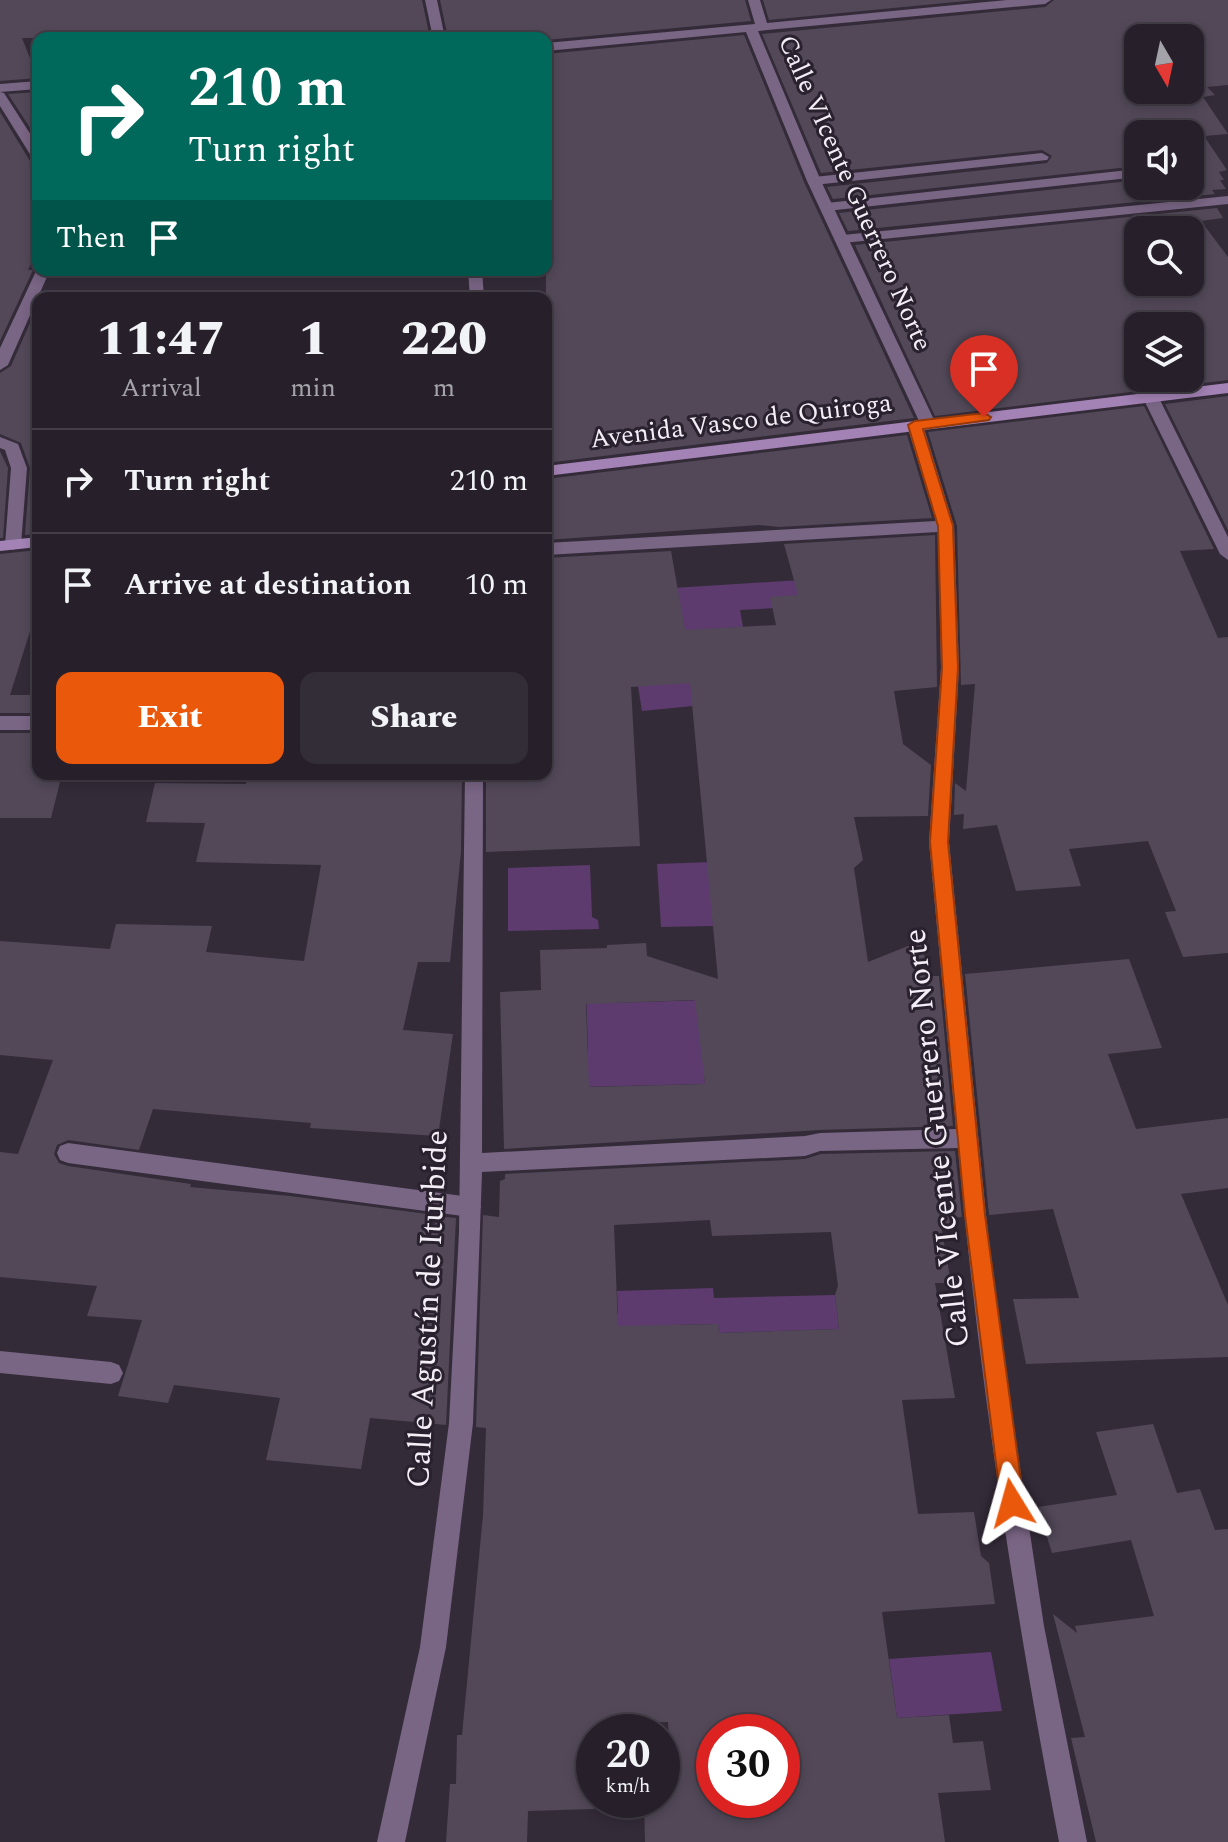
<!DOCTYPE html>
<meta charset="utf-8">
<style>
:root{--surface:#27202b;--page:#332d37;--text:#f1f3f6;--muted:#a4a3a9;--line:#433e47;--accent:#ea580c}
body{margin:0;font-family:Spectral,serif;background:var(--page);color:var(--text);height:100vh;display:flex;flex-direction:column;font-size:30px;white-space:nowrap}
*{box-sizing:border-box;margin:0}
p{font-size:26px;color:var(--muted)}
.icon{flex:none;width:44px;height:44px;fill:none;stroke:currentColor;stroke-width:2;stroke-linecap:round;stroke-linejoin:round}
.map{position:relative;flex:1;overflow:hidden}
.details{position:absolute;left:32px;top:292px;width:520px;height:488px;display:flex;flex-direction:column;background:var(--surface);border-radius:16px;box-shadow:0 4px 12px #0003,0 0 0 2px var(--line)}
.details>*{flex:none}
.top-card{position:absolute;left:32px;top:32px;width:520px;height:244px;border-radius:16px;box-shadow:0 4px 12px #0003,0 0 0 2px var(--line);background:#00695c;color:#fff;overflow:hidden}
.needle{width:52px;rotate:171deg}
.fabs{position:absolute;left:1124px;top:24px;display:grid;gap:16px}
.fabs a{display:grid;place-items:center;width:80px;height:80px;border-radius:16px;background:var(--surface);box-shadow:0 4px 12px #0003,0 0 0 2px var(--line);font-size:40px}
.speed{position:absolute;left:576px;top:1714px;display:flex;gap:16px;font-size:40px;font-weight:700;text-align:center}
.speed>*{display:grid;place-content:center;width:104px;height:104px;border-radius:50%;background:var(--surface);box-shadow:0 4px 12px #0003,0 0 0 2px var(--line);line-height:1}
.speed small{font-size:20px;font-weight:400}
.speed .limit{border:12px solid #d22;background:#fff;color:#111}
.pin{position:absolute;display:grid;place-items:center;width:68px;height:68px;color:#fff;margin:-82px -34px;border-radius:50% 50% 50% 0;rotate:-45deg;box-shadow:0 0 8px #0007}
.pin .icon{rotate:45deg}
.me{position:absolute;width:88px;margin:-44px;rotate:352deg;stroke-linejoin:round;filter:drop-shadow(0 0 6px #0008)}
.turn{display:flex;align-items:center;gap:28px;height:168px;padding:0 24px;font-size:36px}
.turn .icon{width:104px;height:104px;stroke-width:2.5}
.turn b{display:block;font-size:56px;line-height:68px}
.then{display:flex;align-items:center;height:76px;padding:0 24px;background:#0003;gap:16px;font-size:30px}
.eta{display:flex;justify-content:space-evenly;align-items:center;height:136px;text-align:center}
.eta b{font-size:48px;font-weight:800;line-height:56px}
.button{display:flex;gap:16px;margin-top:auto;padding:16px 24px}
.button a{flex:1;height:92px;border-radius:16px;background:var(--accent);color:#fff;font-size:32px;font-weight:800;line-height:92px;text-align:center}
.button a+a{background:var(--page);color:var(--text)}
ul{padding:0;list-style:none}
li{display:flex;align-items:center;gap:24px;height:104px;padding:0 24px;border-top:2px solid var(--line)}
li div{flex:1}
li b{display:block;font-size:30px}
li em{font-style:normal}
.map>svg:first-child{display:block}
</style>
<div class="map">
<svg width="1228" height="1842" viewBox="0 0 1228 1842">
<rect width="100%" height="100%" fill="#342b39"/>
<g fill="#5d3b6e">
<polygon points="816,579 822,601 770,597 776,608 740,610 743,627 685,631 657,589"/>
<polygon points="725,668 693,706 642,711 636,674"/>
<polygon points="712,862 713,926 661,927 657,864"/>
<polygon points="590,865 592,917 598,920 599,929 508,931 508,868"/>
<path d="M 703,978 L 716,978 C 720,1015 701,1047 705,1084 L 579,1087 L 588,1051 L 586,989 L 609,1003 L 705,1000 Z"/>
<polygon points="713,1288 714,1298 835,1295 839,1329 719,1333 718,1324 672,1325 674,1369 567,1316 618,1314 617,1291"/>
<polygon points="991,1652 1002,1711 897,1718 889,1659"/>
</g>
<g fill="#524858" fill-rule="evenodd">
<polygon points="0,0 422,0 430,38 22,38 38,78 0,81"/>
<polygon points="440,0 745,0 751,21 546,40 448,38"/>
<polygon points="763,0 976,0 769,20"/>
<path d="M 1054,0 L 1228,0 L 1228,85 L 1207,87 L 1215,95 L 1203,97 L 1228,134 L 1204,136 L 1227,170 L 1219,172 L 1224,180 L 1220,180 L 1226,189 L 1212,190 L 1215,194 L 848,231 L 839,213 L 1138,180 L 1138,186 L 1190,186 L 1190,134 L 1138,134 L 1138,166 L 833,199 L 827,187 L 1047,163 L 1052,156 L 1042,150 L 821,173 L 762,34 L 1045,7 ZM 1138,38 L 1190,38 L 1190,90 L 1138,90 Z"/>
<polygon points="744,35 804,182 914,418 546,463 546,54"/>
<polygon points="38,92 38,140 8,94"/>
<polygon points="0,112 30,161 38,163 38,248 28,270 33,270 0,341"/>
<path d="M 1217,208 L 1223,218 L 1201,221 L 1228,257 L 1228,380 L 935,416 L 855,245 ZM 1138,230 L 1190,230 L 1190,282 L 1138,282 ZM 1138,326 L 1190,326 L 1190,378 L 1138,378 Z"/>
<polygon points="38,305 38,534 25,535 30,468 21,443 0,434 0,373 11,366"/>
<polygon points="1228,396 1228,530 1165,404"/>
<polygon points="1144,406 1214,549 1180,551 1218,638 1228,637 1228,953 1183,957 1165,912 1176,911 1148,841 1069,849 1081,886 1016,891 997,825 963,829 964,814 954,815 955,783 966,791 975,684 961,685 957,526 928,432"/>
<polygon points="907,435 932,518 779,527 759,525 546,540 546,479"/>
<polygon points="0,451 8,468 3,538 0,538"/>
<path d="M 935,535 L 937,687 L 894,691 L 903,744 L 931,765 L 928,816 L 854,817 L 863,860 L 854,868 L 868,962 L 923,940 L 927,976 L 939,976 L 953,1126 L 820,1130 L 504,1149 L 500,992 L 541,990 L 540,950 L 607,948 L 607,945 L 646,943 L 647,956 L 718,979 L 690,683 L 631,687 L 640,846 L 486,852 L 486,774 L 546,774 L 546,558 L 671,551 L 685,630 L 756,626 L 776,625 L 770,597 L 798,595 L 784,544 ZM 695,1000 L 705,1084 L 589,1087 L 586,1004 Z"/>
<polygon points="38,550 38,625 32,625 10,695 38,695 38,713 0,713 0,554"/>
<polygon points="0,733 38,733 38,774 62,774 51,818 0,818"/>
<polygon points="248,774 462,774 461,852 450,962 418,962 403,1030 453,1034 438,1136 310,1128 311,1123 153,1109 139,1150 68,1140 57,1145 54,1154 59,1163 68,1166 191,1184 190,1187 290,1196 427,1214 425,1230 445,1217 456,1218 446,1425 370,1418 361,1469 266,1460 280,1398 174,1385 168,1403 118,1396 142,1320 87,1316 97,1286 0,1277 0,1152 18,1154 53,1060 0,1055 0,941 110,949 116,924 212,926 206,952 304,961 321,865 196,862 205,823 146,822 155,783 246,784"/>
<polygon points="1129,959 1162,1048 1108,1054 1136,1129 1228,1118 1228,1188 1181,1194 1228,1305 1228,1357 1026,1364 1013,1299 1079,1298 1053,1209 989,1215 965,974"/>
<path d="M 955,1151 L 962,1217 L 949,1218 L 950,1224 L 941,1225 L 951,1283 L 935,1283 L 955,1398 L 902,1400 L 918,1514 L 974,1512 L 981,1556 L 989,1563 L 995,1604 L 882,1612 L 897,1718 L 949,1715 L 953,1743 L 983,1741 L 991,1790 L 938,1793 L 945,1842 L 645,1842 L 644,1800 L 672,1798 L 668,1722 L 594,1724 L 594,1809 L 528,1811 L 527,1842 L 446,1842 L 450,1784 L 456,1784 L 457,1735 L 462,1735 L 483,1515 L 486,1428 L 476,1427 L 483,1215 L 499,1217 L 500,1181 L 505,1179 L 505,1174 L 805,1159 L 821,1154 ZM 710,1220 L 712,1236 L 831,1232 L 838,1286 L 835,1295 L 839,1329 L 719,1333 L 718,1324 L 618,1326 L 614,1225 ZM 714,1732 L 782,1732 L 782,1800 L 714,1800 Z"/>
<polygon points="1153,1424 1177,1493 1200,1489 1215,1530 1228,1529 1228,1842 1096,1842 1071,1738 1085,1737 1053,1614 1077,1633 1075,1626 1154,1616 1131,1540 1052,1553 1038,1507 1117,1495 1096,1432"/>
</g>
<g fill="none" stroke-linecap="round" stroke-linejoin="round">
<g fill="#796584" fill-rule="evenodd">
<polygon points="1042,153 1049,157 1047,160 814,185 807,181 814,177"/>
<polygon points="1138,169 1138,177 827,211 820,207 827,203"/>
<polygon points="1228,196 1228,204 843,243 836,239 843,235"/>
<rect x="0" y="716" width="38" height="14"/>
<polygon points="68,1143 470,1197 478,1200 481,1207 478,1214 470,1217 68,1163 60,1160 57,1153 60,1146"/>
<polygon points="0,1351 111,1362 119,1365 123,1373 119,1381 111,1384 0,1373"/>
</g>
<g fill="#796584" fill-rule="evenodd">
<polygon points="425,0 437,0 445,38 433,38"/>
<path d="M 748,0 L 760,0 L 767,23 L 1007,0 L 1051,0 L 1045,4 L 758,31 L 821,181 L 936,424 L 934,427 L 924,428 L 954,526 L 959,668 L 949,842 L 986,1215 L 1002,1348 L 1044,1626 L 1087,1842 L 1059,1842 C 1015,1612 979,1381 958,1148 L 820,1151 L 805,1156 L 482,1172 L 473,1423 L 446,1647 L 405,1842 L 377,1842 L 420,1647 L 449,1423 L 459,1232 L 465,774 L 483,774 L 482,1153 L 805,1136 L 820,1133 L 956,1129 L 929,842 L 941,668 L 938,532 L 546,555 L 546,543 L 936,521 L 907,425 L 909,422 L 919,421 L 807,181 L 746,32 L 546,51 L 546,43 L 755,24 Z"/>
<polygon points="38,81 38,89 0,92 0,84"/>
<polygon points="0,92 4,93 38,146 38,160 33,159 0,106"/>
<polygon points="38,267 38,270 50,270 8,365 0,370 0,348"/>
<polygon points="468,270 482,270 484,298 470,298"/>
<polygon points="1151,393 1159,398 1228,537 1228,560 1220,554 1143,398"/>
<polygon points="0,437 18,444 27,468 21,545 13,550 5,545 11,468 5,450 0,448"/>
</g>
<g fill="#a382b5" fill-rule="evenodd">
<polygon points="1228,383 1228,393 546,476 546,466"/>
<polygon points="38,537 38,547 0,551 0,541"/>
</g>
</g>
<polygon fill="#ea580c" stroke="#983908" stroke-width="2" points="984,413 991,417 989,420 923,429 953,526 958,668 948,842 985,1215 1024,1503 1020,1511 1012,1514 1004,1511 1001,1503 965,1215 930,842 942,668 938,526 908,425 915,421"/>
<g text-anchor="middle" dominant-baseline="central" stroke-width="6" stroke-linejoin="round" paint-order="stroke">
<g font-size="26" fill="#f4eef7" stroke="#2a212f">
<text transform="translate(855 193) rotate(66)">Calle VIcente Guerrero Norte</text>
<text transform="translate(741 421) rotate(-7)">Avenida Vasco de Quiroga</text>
</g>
<g font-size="32" fill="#f4eef7" stroke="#2a212f">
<text transform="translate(937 1138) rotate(-96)">Calle VIcente Guerrero Norte</text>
<text transform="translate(428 1309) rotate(-87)">Calle Agustín de Iturbide</text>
</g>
</g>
</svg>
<div class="fabs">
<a><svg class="needle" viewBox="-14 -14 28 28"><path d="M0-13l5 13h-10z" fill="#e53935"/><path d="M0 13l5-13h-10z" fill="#a4a3a9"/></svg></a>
<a><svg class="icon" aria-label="sound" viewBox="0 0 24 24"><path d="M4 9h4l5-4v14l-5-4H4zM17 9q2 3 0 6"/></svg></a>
<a><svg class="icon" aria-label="search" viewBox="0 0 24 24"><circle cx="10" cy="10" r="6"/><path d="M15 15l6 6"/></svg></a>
<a><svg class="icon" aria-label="layers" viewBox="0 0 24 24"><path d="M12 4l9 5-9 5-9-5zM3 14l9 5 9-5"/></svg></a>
</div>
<div class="speed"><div>20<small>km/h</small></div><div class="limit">30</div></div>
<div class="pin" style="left:984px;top:417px;background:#d93025"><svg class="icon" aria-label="arrive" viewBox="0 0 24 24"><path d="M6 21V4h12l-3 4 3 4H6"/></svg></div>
<svg class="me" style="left:1012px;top:1503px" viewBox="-20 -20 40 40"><path d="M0-17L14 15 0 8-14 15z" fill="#ea580c" stroke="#fff" stroke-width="4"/></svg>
<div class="top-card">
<div class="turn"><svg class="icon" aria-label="right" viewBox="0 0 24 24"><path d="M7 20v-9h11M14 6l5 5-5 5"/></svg><div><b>210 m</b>Turn right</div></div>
<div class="then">Then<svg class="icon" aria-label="arrive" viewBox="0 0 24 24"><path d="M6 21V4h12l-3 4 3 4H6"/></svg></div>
</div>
<section class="details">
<div class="eta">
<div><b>11:47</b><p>Arrival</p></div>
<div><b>1</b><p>min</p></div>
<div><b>220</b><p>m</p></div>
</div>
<ul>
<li><svg class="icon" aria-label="right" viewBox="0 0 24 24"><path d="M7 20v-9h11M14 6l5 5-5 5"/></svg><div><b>Turn right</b></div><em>210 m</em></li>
<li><svg class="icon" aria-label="arrive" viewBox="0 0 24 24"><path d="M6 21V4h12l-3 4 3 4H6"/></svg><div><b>Arrive at destination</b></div><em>10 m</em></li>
</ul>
<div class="button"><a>Exit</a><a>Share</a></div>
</section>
</div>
